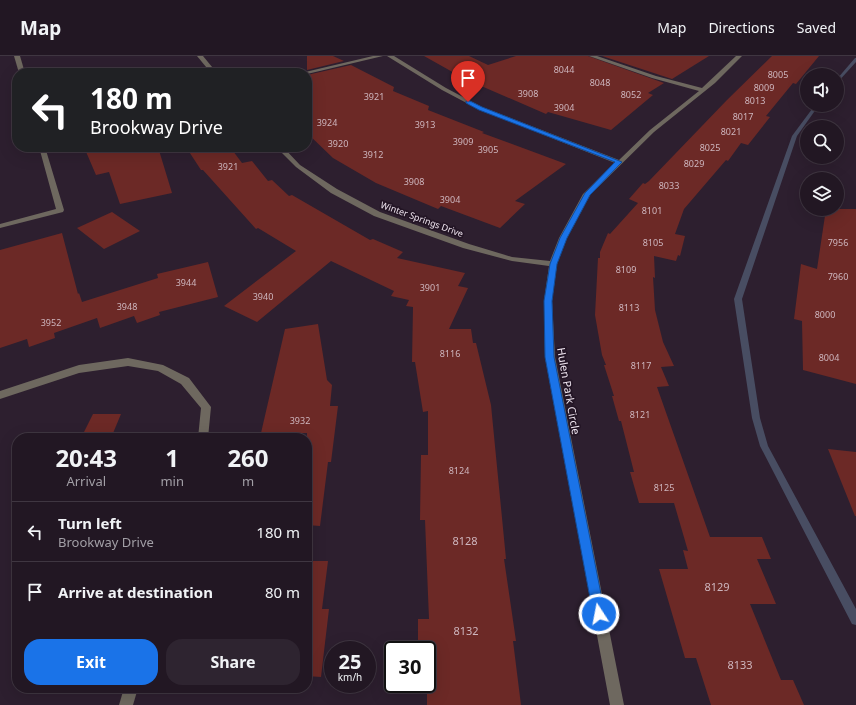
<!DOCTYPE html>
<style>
:root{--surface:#221723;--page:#2e2430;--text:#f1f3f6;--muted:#a29fa6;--line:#3f3641;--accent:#1a73e8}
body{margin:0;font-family:"Noto Sans",sans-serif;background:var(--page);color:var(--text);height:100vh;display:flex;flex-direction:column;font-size:15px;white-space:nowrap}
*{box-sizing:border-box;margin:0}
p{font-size:13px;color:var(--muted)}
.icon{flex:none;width:22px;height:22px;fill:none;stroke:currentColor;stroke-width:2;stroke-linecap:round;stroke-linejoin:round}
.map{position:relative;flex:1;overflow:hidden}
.details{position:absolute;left:12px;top:377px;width:300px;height:260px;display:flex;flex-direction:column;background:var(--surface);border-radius:16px;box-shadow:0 4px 16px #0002,0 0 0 1px var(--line)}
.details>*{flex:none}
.banner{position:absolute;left:12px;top:12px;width:300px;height:84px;border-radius:16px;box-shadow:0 4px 16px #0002,0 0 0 1px var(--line);background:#202124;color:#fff;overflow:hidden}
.tools{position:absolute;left:800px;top:12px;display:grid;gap:8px}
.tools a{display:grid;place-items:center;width:44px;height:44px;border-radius:50%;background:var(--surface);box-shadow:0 4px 16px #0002,0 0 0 1px var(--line);font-size:20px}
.speed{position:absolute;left:324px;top:585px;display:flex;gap:8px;font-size:20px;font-weight:700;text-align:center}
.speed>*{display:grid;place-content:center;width:52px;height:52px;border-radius:50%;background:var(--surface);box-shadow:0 4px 16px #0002,0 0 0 1px var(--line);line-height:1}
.speed small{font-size:10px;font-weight:400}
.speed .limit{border:2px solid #111;border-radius:6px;background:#fff;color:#111}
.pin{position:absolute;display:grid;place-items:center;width:34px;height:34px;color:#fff;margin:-41px -17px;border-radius:50% 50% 50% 0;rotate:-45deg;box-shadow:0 0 4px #0007}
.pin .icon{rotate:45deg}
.me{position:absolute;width:44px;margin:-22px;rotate:349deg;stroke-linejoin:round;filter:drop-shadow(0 0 3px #0008)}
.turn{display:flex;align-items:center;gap:14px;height:84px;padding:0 12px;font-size:18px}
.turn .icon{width:52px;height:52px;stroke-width:2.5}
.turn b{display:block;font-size:28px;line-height:34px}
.eta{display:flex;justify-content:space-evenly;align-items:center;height:68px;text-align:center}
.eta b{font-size:24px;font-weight:700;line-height:28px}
.action{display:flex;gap:8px;margin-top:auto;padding:8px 12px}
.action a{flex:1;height:46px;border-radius:16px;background:var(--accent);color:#fff;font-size:16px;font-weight:700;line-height:46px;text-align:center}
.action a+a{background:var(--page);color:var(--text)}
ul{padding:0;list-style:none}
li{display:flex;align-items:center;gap:12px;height:60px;padding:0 12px;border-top:1px solid var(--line)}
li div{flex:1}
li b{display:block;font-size:15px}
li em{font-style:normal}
header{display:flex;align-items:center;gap:24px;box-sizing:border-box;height:56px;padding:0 20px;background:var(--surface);border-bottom:1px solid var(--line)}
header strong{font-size:19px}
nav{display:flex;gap:22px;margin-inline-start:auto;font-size:14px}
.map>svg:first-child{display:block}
</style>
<header>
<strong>Map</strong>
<nav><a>Map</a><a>Directions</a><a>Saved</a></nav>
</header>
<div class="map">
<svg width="856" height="649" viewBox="0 0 856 649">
<rect width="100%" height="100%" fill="#2d1f2f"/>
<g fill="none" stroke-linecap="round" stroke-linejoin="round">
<g fill="#484d62" fill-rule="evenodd">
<polygon points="855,2 856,2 856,6 837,27 837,23"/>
<polygon points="815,49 819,49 797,80 742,243 760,362 768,390 856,553 856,569 852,568 760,390 752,362 734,243 792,80"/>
</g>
</g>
<g fill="#6c2926">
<polygon points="307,0 333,0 344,5 307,14"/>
<polygon points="424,0 469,0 488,9 516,0 588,0 664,27 648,37 653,39 611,74 548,56 546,58 465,23"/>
<polygon points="602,0 709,0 672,23"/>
<polygon points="772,0 819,0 796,28 793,27 766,60 770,61 748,89 741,87 728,105 726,104 684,153 675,178 685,180 680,200 678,199 676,205 654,200 655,222 653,221 655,254 663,286 674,310 661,311 669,330 657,331 710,481 762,481 771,503 757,503 776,548 750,548 781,624 793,624 804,649 711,649 696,602 685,602 659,513 688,513 683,494 688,495 674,447 639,447 630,416 634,416 621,365 619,365 612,340 614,340 604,309 606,309 602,299 595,259 598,202 600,202 600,196 608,177 610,178 638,147 629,143 643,127 645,128 649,125 727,44"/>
<polygon points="351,9 394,31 393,35 429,50 428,54 484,76 482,77 566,108 515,145 525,148 500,172 441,150 438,153 376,127 333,102 307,77 307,19"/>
<polygon points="84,91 158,91 172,137 120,148 109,116 96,119"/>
<polygon points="186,91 230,91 242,107 252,105 268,125 272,124 289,140 292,139 370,184 373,183 403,196 397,202 465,217 458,230 468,232 449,273 471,273 473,287 476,287 491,349 506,503 504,503 516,585 513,585 521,649 427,649 427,594 418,594 418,563 429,563 425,464 420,464 421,399 428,399 428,355 423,356 415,306 412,306 413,251 406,250 409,244 391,240 394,235 331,205 257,266 224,250 296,195 258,172 256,173 203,114 201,114"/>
<polygon points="826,153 856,153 856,328 803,314 802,265 794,263 801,208 817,213"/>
<polygon points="112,156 140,175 104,193 77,172"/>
<polygon points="62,177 78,238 79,237 82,246 158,222 157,218 208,206 218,241 159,256 160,259 137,267 134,260 100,272 97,262 54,277 55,282 29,291 27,283 0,292 0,194"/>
<polygon points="318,268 327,324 332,329 330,350 338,350 331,406 328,406 320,470 307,469 307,377 261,377 285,273"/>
<polygon points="93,358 121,358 111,382 81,382"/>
<polygon points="828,393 856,396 856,460 855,460"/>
<polygon points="307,505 328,505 322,553 329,553 321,621 307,620"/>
</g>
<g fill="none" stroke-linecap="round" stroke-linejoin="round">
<g fill="#6e685f" fill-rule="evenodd">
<polygon points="14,0 20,0 25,17 19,17"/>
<polygon points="197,0 203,0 217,17 211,17"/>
<polygon points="373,0 383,0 307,18 301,17"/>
<polygon points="387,0 394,0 446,32 482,51 619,104 650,74 699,35 652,22 589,0 597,0 656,20 702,32 736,0 742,0 715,27 654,76 590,139 567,182 557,208 552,245 555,301 624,649 610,649 545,301 544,245 549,210 512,205 463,192 374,160 331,137 296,111 276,91 283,91 300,109 337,133 380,156 469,188 512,201 550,205 559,182 583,138 615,107 478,53 442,34"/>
<polygon points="39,91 45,91 64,154 63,156 0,172 0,168 56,153"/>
<polygon points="128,302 163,309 189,322 211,351 208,382 198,382 201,352 181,328 158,315 128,310 79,317 0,343 0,335 79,309"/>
<polygon points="124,632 138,632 133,649 119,649"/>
</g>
</g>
<polygon fill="#1a73e8" stroke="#114b97" points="466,45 470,45 482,51 622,106 590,139 567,182 557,208 552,245 554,301 605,558 604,563 599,564 595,563 593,558 545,301 544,245 550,208 560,182 585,137 615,106 479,54 466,47"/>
<g text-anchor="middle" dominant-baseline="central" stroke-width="3.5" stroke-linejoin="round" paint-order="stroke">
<g font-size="9" fill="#ceb6be">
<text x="564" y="13">8044</text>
<text x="778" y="18">8005</text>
<text x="600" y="26">8048</text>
<text x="764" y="31">8009</text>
<text x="528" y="37">3908</text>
<text x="631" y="38">8052</text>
<text x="374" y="40">3921</text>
<text x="755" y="44">8013</text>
<text x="564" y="51">3904</text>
<text x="743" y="60">8017</text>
<text x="327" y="66">3924</text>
<text x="425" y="68">3913</text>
<text x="731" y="75">8021</text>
<text x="463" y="85">3909</text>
<text x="338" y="87">3920</text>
<text x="710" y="91">8025</text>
<text x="488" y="93">3905</text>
<text x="373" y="98">3912</text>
<text x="694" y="107">8029</text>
<text x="228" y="110">3921</text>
<text x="414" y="125">3908</text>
<text x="669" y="129">8033</text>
<text x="450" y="143">3904</text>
<text x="652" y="154">8101</text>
<text x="653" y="186">8105</text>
<text x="838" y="186">7956</text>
<text x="626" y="213">8109</text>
<text x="838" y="220">7960</text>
<text x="186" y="226">3944</text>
<text x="430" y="231">3901</text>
<text x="263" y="240">3940</text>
<text x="127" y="250">3948</text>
<text x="629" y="251">8113</text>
<text x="825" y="258">8000</text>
<text x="51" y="266">3952</text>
<text x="450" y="297">8116</text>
<text x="829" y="301">8004</text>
<text x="641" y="309">8117</text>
<text x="640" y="358">8121</text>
<text x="300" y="364">3932</text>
<text x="459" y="414">8124</text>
<text x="664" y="431">8125</text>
</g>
<g font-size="9" fill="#efe5f0" stroke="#231525">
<text transform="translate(422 163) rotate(20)">Winter Springs Drive</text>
</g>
<g font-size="11" fill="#efe5f0" stroke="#231525">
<text transform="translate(569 335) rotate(80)">Hulen Park Circle</text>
</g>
<g font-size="11" fill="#ceb6be">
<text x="465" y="484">8128</text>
<text x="717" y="530">8129</text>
<text x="466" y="574">8132</text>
<text x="740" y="608">8133</text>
</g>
</g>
</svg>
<div class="tools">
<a><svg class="icon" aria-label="sound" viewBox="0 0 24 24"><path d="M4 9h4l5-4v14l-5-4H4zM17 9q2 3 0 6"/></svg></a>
<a><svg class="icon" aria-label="search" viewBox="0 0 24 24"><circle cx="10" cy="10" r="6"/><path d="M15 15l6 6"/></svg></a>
<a><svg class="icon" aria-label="layers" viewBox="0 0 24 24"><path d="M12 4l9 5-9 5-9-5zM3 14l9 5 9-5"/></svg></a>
</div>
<div class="speed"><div>25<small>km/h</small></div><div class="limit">30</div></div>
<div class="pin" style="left:468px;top:46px;background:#d93025"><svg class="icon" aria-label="arrive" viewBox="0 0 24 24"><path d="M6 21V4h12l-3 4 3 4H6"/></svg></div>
<svg class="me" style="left:599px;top:558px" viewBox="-20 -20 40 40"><circle r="17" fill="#1a73e8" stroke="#fff" stroke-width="3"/><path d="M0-11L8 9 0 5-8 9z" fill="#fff"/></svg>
<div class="banner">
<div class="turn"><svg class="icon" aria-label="left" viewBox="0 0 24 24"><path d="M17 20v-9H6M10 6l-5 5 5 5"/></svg><div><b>180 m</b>Brookway Drive</div></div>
</div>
<section class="details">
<div class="eta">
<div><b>20:43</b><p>Arrival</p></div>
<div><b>1</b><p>min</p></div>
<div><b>260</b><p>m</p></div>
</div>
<ul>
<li><svg class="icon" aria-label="left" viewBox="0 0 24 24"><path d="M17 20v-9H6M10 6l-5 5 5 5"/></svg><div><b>Turn left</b><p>Brookway Drive</p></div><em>180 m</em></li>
<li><svg class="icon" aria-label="arrive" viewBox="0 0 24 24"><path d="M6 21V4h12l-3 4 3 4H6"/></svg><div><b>Arrive at destination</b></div><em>80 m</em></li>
</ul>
<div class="action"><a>Exit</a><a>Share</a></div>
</section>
</div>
